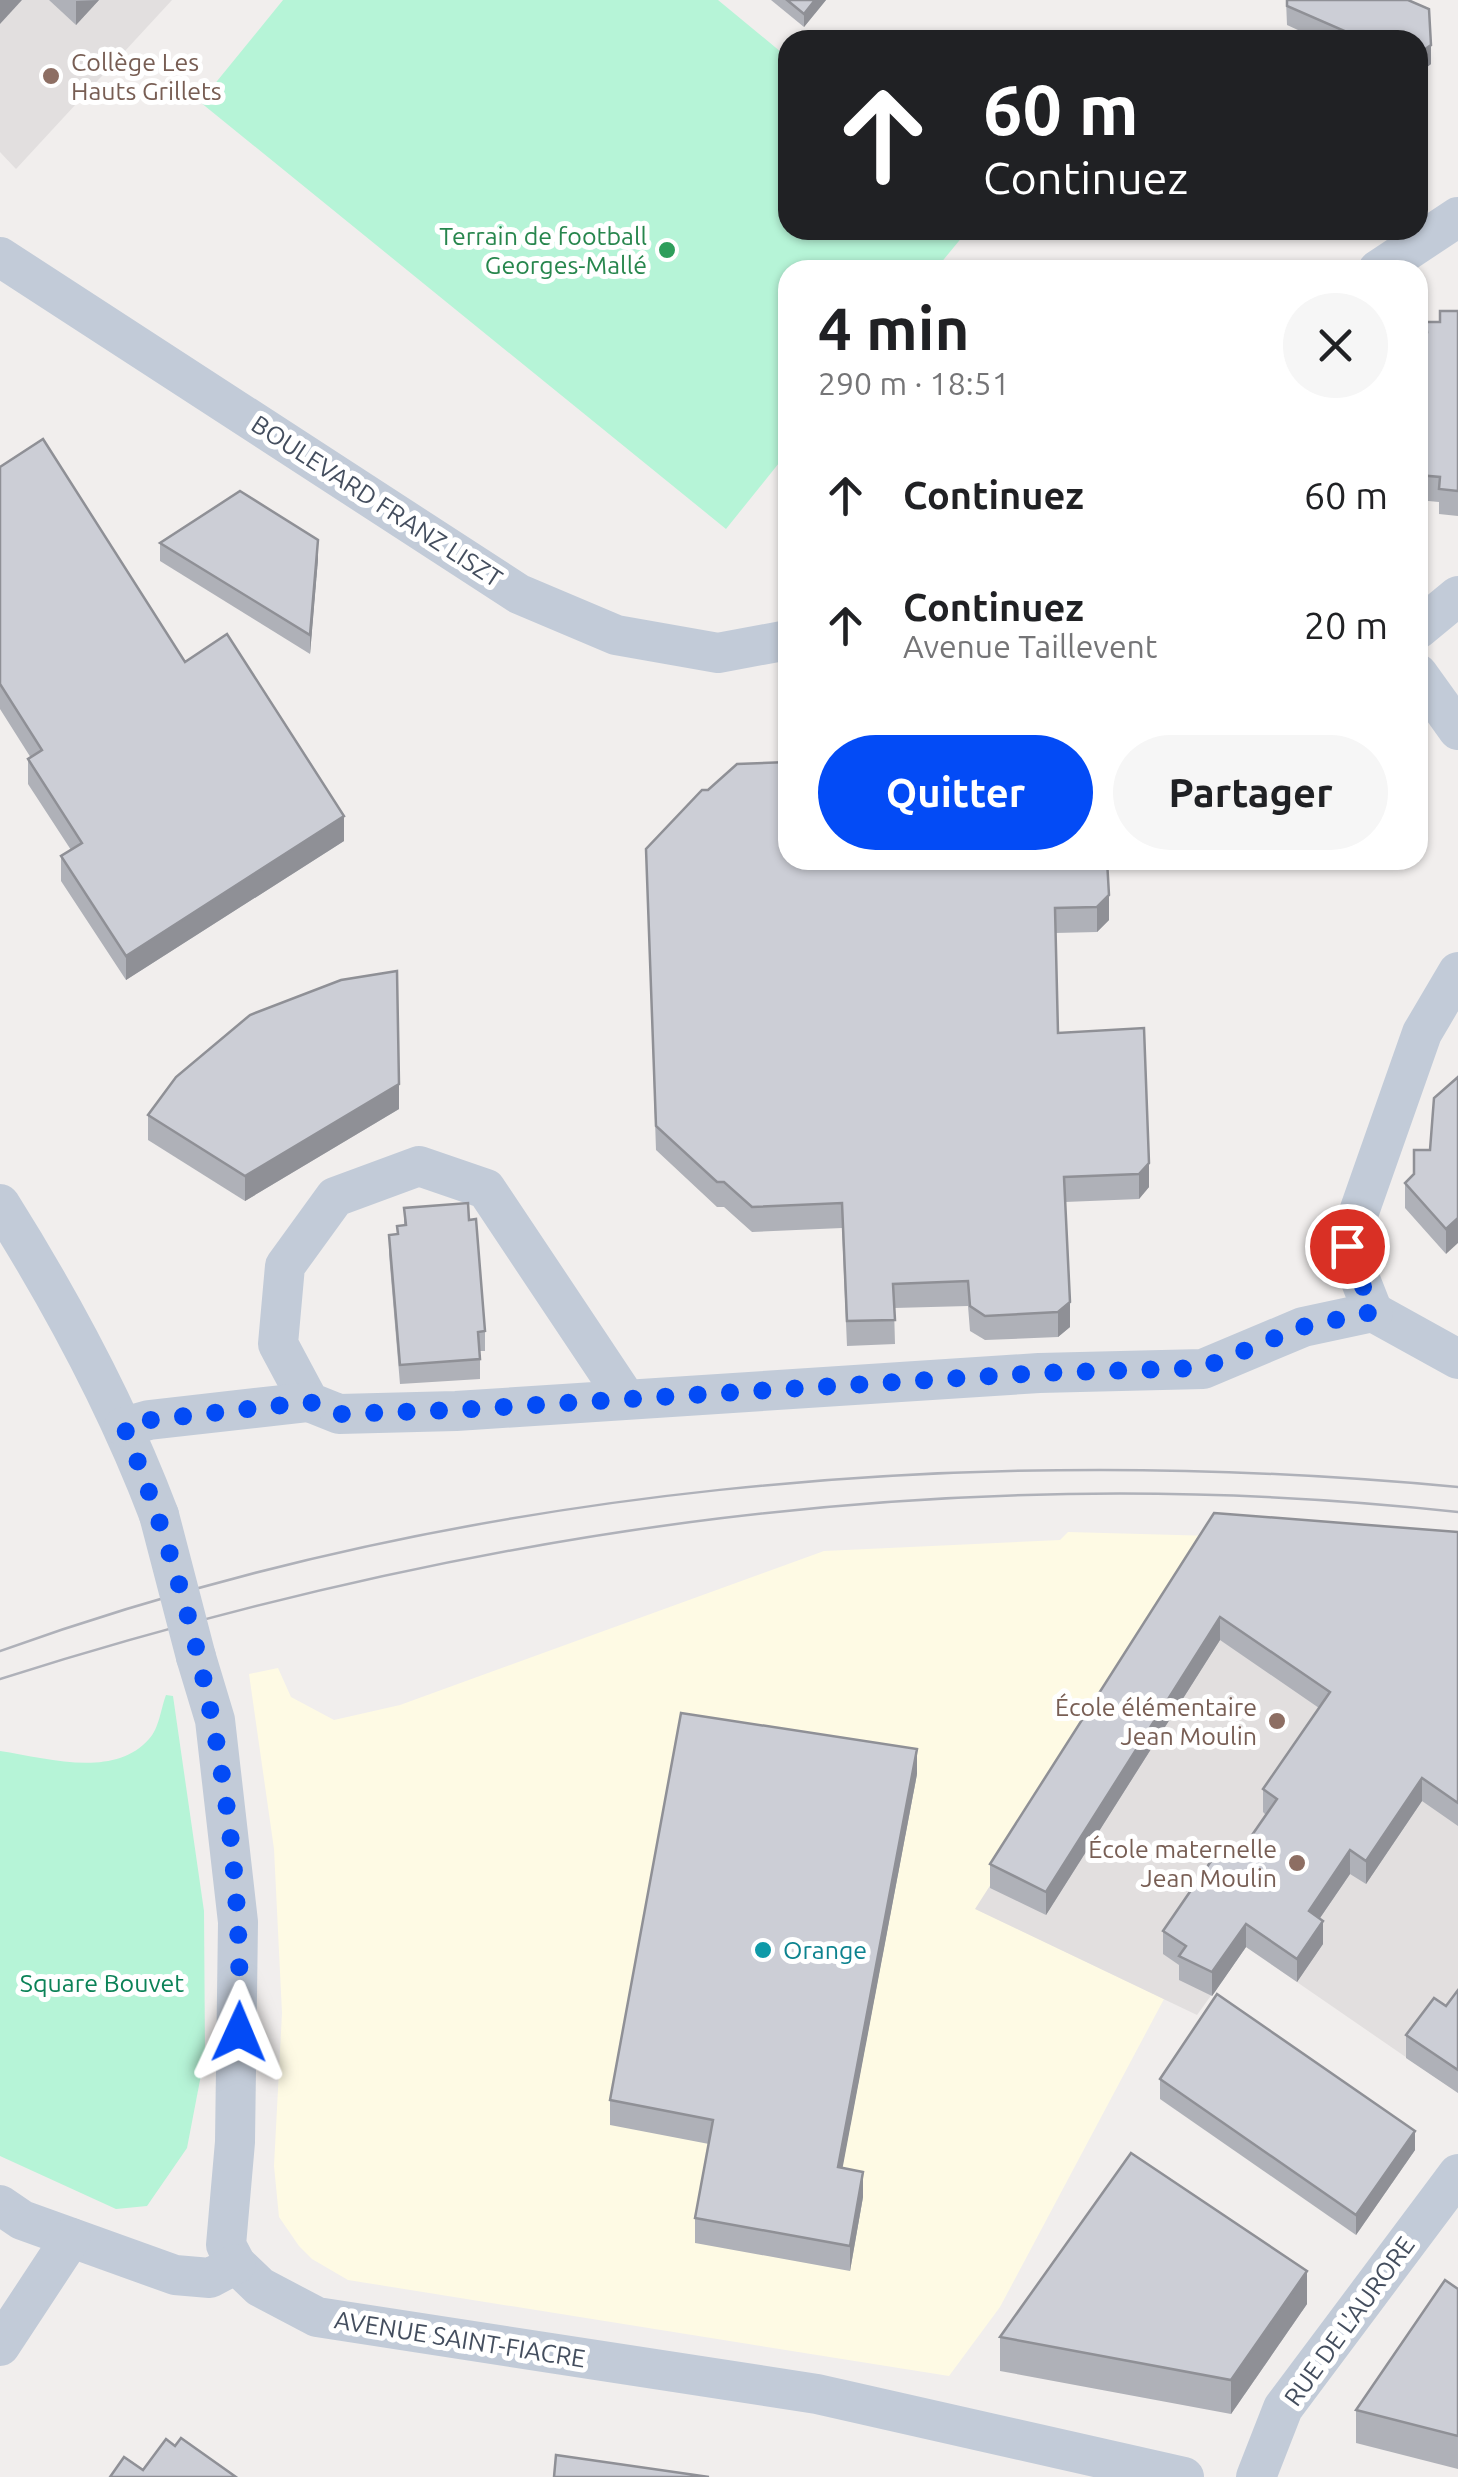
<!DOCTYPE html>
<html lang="fr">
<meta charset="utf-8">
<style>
:root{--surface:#fff;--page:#f6f6f6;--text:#202124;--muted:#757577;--accent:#034bf6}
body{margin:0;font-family:Ubuntu,sans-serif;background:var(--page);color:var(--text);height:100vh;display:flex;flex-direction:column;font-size:38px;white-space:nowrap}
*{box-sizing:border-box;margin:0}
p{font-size:32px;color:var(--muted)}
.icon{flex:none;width:55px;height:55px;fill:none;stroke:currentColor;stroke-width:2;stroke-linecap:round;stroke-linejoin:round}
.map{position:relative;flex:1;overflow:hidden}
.side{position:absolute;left:778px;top:260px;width:650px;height:610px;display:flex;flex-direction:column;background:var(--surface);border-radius:30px;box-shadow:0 2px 8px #0004}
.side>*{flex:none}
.guide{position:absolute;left:778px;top:30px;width:650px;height:210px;border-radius:30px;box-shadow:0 2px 8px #0004;background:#202124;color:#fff;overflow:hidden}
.pin{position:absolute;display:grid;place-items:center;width:85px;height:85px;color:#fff;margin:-42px;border:5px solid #fff;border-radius:50%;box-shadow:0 2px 10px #0007}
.me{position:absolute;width:110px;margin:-55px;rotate:1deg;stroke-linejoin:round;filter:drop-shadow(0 0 8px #0008)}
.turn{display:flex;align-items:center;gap:35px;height:210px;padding:0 40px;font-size:45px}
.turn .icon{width:130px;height:130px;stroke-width:2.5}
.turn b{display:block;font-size:70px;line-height:85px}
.round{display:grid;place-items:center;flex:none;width:105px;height:105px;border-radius:52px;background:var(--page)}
.summary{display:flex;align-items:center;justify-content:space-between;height:170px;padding:0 40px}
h1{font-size:60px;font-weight:700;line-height:75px}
.primary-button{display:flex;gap:20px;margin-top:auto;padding:20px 40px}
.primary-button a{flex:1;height:115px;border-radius:60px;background:var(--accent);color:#fff;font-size:40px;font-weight:700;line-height:115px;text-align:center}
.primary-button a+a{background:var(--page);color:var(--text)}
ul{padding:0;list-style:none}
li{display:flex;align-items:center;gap:30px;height:130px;padding:0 40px}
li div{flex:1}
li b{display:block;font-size:38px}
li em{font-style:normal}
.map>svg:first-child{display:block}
</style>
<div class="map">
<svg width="1458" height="2477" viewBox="0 0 1458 2477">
<rect width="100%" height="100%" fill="#f1eeed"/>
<polygon fill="#fefae4" points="1068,1532 1214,1536 976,1909 1164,1999 1000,2307 949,2376 348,2280 312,2259 299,2246 279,2217 274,2166 282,2013 274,1849 249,1674 278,1668 291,1697 334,1720 400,1705 824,1551 1060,1540"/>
<g fill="#e2dfdf">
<polygon points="0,0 172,0 16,169 0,152"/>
<polygon points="1214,1536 1458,1555 1458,2093 1246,1947 1197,2015 975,1909"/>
</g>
<g fill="#b6f4d7">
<polygon points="283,0 718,0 787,57 788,230 968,230 935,270 788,270 787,453 726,529 200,102"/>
<path d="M 166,1695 L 173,1696 L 204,1911 L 205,2054 L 187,2148 L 147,2206 L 116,2209 L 0,2156 L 0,1751 C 47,1758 114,1779 149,1739 C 159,1729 161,1708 166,1695 Z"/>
</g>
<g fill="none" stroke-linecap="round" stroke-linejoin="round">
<g stroke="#c2cbd8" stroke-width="40">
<polyline points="0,257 519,594 616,635 718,653 788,640"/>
<polyline points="1378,270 1458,217"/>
<polyline points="1418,629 1458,596"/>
<polyline points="1418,674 1458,730"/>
<path d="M 0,1204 C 63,1304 117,1404 159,1515"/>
<polyline points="1373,1312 1347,1246 1422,1033 1458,972"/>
<polyline points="1373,1312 1458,1359"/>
<polyline points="626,1399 486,1189 419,1166 335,1197 285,1266 278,1344 309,1402 339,1414 456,1411 1039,1373 1203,1369 1303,1327 1373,1312"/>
<polyline points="124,1427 149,1420 309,1402"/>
<polyline points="196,1657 215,1720 238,1922 235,2142 226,2245 236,2264 260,2287 317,2317 817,2394 1184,2477"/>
<polyline points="0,2205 22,2220 175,2275 210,2278 236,2264"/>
<polyline points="0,2346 71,2238"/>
<polyline points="1256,2477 1283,2408 1458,2174"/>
</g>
<g stroke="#afb1b9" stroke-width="2.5">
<path d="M 0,1651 C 461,1486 972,1441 1458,1487"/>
<path d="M 0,1679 C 477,1528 958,1457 1458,1512"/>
</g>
<polyline stroke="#c2cbd8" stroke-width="40" points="159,1515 196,1657"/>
</g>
<g fill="#afb1b8">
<polygon points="49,0 99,0 76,25"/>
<polygon points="771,0 826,0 804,27"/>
<polygon points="1286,0 1408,0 1431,64 1418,74 1418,40 1320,40 1287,25"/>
<polygon points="1458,311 1458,516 1439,514 1439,502 1418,500 1418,332 1426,332"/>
<polygon points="0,467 185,662 344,841 126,980 61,881 61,856 71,850 28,784 28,759 31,758 0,709"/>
<polygon points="160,543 318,559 310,654 160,561"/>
<polygon points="708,790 1107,860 1109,920 1097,932 1055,933 1058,1033 1149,1187 1139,1199 1065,1202 1070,1327 1058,1337 985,1340 970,1331 968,1306 894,1308 895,1344 847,1346 842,1228 752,1232 724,1207 717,1207 656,1150 646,849"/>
<polygon points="1458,1077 1446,1254 1405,1208 1405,1183 1414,1174 1430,1150"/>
<polygon points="399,1109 245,1201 148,1140 148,1115"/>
<polygon points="404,1208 485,1331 485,1351 480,1351 480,1379 400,1384 389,1254 389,1235 397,1234 397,1226 404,1225"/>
<polygon points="1214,1513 1458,1532 1458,1826 1422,1801 1366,1884 1350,1874 1320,1918 1323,1944 1297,1982 1246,1947 1212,1996 1179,1980 1179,1965 1163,1954 1163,1931 1234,1861 1266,1815 1263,1812 1263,1789 1319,1708 1220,1640 1046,1915 990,1888 990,1864"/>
<polygon points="917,1774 842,2168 863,2197 850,2271 695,2243 695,2218 709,2144 610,2125 610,2100"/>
<polygon points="1458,1990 1458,2093 1406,2058 1406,2035 1446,2006"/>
<polygon points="1160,2079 1415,2150 1356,2235 1160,2099"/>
<polygon points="1458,2289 1458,2469 1356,2443 1356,2410"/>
<polygon points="1307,2304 1231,2414 1000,2371 1000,2337"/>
</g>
<g fill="#8f9096">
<polygon points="0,0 22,0 0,24"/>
<polygon points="99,0 76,25 76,1"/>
<polygon points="815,0 826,0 804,27 804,14"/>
<polygon points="1431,45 1431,64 1418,74 1418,54"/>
<polygon points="318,540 318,559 310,654 310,635"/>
<polygon points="344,816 344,841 126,980 126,956"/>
<polygon points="1109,895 1109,920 1097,932 1097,907"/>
<polygon points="399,1084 399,1109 245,1201 245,1176"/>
<polygon points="1149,1163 1149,1187 1139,1199 1139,1174"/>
<polygon points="1458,1218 1458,1243 1446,1254 1446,1229"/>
<polygon points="1070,1302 1070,1327 1058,1337 1058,1312"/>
<polygon points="1220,1617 1220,1640 1046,1915 1046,1892"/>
<polygon points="917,1749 917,1774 838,2192 838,2167"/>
<polygon points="1422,1778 1422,1801 1366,1884 1366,1861"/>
<polygon points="1350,1850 1350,1874 1309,1934 1309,1911"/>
<polygon points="1323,1921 1323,1944 1297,1982 1297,1959"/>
<polygon points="1246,1924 1246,1947 1212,1996 1212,1972"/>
<polygon points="1415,2131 1415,2150 1356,2235 1356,2215"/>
<polygon points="863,2172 863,2197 850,2271 850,2246"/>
<polygon points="1307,2271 1307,2304 1231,2414 1231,2380"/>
</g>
<g fill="#ccced6" stroke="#8f9096" stroke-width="2.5">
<polygon points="787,0 815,0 804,14"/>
<polygon points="1287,0 1408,0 1429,9 1431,45 1418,54 1418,40 1347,40 1347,32 1287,6"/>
<polygon points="1440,311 1458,311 1458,491 1439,489 1440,477 1418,475 1418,332 1427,332 1426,322 1440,322"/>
<polygon points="43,439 185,662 227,634 344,816 126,956 61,856 82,843 28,759 42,750 0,684 0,467"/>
<polygon points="240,491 318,540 310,635 160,543"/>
<polygon points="788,762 788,860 1107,860 1109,895 1097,907 1055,908 1058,1033 1144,1028 1149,1163 1139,1174 1064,1177 1070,1302 1058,1312 985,1316 970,1306 968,1281 893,1284 895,1320 847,1321 842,1203 752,1207 724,1182 717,1182 656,1126 646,849 702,790 708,790 737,764"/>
<polygon points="397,971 399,1084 245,1176 148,1115 176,1077 250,1015 341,980"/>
<polygon points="1458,1077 1458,1218 1446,1229 1405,1183 1414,1174 1414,1150 1430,1150 1434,1098"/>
<polygon points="468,1203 469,1220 476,1219 485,1331 478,1332 480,1359 400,1365 389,1235 398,1234 397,1226 406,1225 404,1208"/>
<polygon points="1214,1513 1458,1532 1458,1803 1422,1778 1366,1861 1350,1850 1309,1911 1323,1921 1297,1959 1246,1924 1212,1972 1179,1956 1186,1946 1163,1931 1218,1851 1234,1861 1277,1799 1263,1789 1330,1692 1220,1617 1046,1892 990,1864"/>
<polygon points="681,1713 917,1749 838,2167 863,2172 850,2246 695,2218 713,2120 610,2100"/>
<polygon points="1458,1990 1458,2070 1406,2035 1434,1998 1446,2006"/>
<polygon points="1217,1994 1415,2131 1356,2215 1160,2079"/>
<polygon points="1131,2153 1307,2271 1231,2380 1000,2337"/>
<polygon points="1445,2280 1458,2289 1458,2436 1356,2410"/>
<polygon points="181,2438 236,2477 110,2477 124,2457 143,2470 166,2439 175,2446"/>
<polygon points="556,2455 709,2477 554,2477"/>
</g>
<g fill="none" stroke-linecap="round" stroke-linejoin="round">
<path stroke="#034bf6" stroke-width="18" stroke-dasharray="0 32.4" d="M 239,2032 C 245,1826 202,1618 124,1427 L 150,1420 L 310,1402 L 339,1414 L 456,1410 L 1039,1373 L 1202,1368 L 1302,1327 L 1373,1312 L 1347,1246"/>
</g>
<g fill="#8d6e63" stroke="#fff" stroke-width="4">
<circle cx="51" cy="76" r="10"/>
<circle cx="1277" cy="1721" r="10"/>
<circle cx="1297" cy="1863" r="10"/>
</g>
<circle fill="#2e9e5b" stroke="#fff" stroke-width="4" cx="667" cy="250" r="10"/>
<circle fill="#0f9aa8" stroke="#fff" stroke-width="4" cx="763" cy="1950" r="10"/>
<g text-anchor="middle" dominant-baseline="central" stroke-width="10" stroke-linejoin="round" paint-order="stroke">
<g font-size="25" fill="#785e54" stroke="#fff" text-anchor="end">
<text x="71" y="62" text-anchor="start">Collège Les<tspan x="71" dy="29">Hauts Grillets</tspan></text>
<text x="1257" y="1707">École élémentaire<tspan x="1257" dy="29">Jean Moulin</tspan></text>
<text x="1277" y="1849">École maternelle<tspan x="1277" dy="29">Jean Moulin</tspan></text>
</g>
<g font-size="25" fill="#27864d" stroke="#fff" text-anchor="end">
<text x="647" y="236">Terrain de football<tspan x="647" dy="29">Georges-Mallé</tspan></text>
</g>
<g font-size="25" fill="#444e5e" stroke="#fff">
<text transform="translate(377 501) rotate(33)">BOULEVARD FRANZ LISZT</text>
<text transform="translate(1349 2321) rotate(-54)">RUE DE L'AURORE</text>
<text transform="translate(460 2339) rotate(9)">AVENUE SAINT-FIACRE</text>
</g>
<g font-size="25" fill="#0d838f" stroke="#fff" text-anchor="start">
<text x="783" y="1950">Orange</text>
</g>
<g font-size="25" fill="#0b8257" stroke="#fff">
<text x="102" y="1983">Square Bouvet</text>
</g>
</g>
</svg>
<div class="pin" style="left:1347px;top:1246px;background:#d93025"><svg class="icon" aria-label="arrive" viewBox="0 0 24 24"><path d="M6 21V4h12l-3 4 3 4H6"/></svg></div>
<svg class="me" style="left:239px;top:2032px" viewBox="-20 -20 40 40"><path d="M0-17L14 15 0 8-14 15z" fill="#034bf6" stroke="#fff" stroke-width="4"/></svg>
<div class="guide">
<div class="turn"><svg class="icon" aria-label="ahead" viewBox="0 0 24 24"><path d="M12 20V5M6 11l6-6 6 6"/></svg><div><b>60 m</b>Continuez</div></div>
</div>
<section class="side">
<div class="summary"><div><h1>4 min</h1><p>290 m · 18:51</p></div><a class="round"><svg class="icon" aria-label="close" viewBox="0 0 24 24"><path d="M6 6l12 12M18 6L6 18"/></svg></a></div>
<ul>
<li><svg class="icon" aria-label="ahead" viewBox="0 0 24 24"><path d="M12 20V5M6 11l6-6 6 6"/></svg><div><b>Continuez</b></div><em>60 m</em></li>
<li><svg class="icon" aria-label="ahead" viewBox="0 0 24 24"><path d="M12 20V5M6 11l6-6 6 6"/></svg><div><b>Continuez</b><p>Avenue Taillevent</p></div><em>20 m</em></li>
</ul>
<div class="primary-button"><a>Quitter</a><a>Partager</a></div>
</section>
</div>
